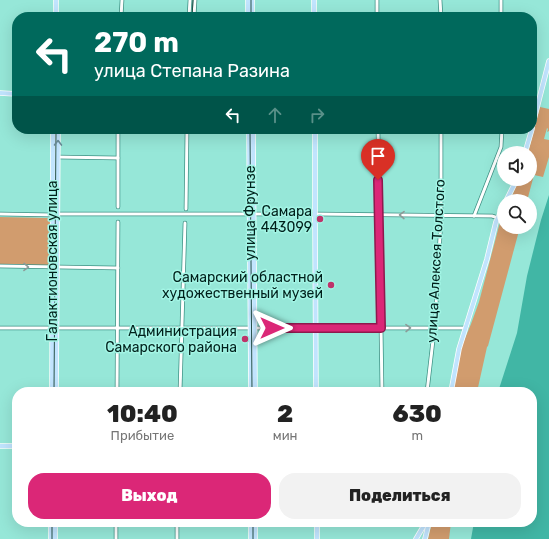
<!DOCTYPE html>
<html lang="ru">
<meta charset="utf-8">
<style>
:root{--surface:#fff;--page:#f2f2f2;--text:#222;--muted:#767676;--accent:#db2777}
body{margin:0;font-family:Rubik,sans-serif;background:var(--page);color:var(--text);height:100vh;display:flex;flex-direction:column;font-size:15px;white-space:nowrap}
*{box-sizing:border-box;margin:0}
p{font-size:13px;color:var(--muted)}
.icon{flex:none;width:22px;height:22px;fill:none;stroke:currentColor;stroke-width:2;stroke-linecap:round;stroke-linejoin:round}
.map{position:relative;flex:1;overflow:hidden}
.drawer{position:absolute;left:12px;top:387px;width:525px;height:140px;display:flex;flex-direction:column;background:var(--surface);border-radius:16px;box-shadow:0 4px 16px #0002}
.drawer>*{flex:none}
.banner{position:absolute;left:12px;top:12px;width:525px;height:122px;border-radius:16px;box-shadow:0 4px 16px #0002;background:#00695c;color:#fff;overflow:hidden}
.buttons{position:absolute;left:497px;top:146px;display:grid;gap:8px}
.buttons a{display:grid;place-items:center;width:40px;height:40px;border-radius:50%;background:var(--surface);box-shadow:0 4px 16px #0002;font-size:20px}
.pin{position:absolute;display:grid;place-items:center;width:34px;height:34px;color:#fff;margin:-41px -17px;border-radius:50% 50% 50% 0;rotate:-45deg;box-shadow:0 0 4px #0007}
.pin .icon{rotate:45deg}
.me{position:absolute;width:44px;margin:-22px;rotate:90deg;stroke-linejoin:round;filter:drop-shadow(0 0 3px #0008)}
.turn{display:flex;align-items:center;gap:14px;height:84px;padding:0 16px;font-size:18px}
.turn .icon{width:52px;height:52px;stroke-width:2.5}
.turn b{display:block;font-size:28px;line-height:34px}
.lanes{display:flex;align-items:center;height:38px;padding:0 16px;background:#0003;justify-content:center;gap:20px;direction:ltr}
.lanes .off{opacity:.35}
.eta{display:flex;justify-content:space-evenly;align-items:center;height:68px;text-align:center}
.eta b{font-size:24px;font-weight:800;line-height:28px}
.primary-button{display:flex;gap:8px;margin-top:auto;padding:8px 16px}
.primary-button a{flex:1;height:46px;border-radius:16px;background:var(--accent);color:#fff;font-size:16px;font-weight:800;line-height:46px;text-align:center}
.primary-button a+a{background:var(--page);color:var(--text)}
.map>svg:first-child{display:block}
</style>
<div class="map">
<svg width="549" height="539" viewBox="0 0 549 539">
<rect width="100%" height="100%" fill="#96e7d8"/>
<g fill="#d19c6e">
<polygon points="540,107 549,109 549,131 547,132 548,129 547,128 544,139 549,140 549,157 543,177 534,175 527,201 510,201 519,179 530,179 530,153 528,153"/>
<polygon points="504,214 504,227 520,227 488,346 487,347 477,392 453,392 461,348 471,324 479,302 499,226"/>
<polygon points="0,217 50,218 51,221 50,265 0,265"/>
<polygon points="432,522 451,522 449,539 428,539"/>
</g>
<polygon fill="#41b6a5" points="549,195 549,539 471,539 474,522 532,522 532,392 498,392 517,333 527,276 541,220"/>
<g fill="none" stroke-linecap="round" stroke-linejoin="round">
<g stroke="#3e9184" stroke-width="4.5">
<g id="minor">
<polyline points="377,0 377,17"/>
<polyline points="440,0 441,17"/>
<polyline points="121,17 122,0"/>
<polyline points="189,17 190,0"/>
<polyline points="194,17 195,0"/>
<polyline points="501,17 501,0"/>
<polyline points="532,99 539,99"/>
<polyline points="378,129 382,392"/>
<polyline points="56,157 118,158"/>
<polyline points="118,207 118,129"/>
<polyline points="186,209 187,129"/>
<polyline points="0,214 54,215"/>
<polyline points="60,214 311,214"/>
<polyline points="315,214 492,216 498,218"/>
<polyline points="474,216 501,147 502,129"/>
<polyline points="0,266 118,268"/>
<polyline points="0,328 466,328"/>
<polyline points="117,392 118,222"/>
<polyline points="180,392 185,223"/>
<polyline points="427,392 435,323 441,219 441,129"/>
<polyline points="116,539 116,522"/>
<polyline points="177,539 177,522"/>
</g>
</g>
<g stroke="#fff" stroke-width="5.5">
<g id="major">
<polyline points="248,0 248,17"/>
<polyline points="252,0 252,17"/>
<polyline points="314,0 314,17"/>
<polyline points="56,17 56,0"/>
<polyline points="0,93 17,94"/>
<polyline points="532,127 549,61"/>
<polyline points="249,129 251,392"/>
<polyline points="253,129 255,392"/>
<polyline points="315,129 315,220 316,392"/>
<polyline points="525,153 532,129"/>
<polyline points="506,201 517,179"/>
<polyline points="52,392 53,129"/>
<polyline points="56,392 58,129"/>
<polyline points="451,392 459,349 487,259 496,222 504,206"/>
<polyline points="0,446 17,446"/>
<polyline points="317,522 317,539"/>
<polyline points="51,539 51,522"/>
<polyline points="55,539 55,522"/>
<polyline points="251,539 251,522"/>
<polyline points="255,539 255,522"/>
<polyline points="416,539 426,522"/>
<polyline points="425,539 429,522"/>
</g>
</g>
<use href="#minor" stroke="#fff" stroke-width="3"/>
<use href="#major" stroke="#c1e4fe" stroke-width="4"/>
<g stroke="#255149" stroke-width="1">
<polyline points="251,0 251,17"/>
<polyline points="192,17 193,0"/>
<polyline points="250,129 252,392"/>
<polyline points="54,392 56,129"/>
<polyline points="52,539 52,522"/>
<polyline points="253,539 253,522"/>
</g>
</g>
<defs><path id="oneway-chevron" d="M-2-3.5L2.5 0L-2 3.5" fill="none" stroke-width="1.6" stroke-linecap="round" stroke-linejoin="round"/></defs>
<use stroke="#6a8c98" href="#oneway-chevron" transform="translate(58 143) rotate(-89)"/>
<g stroke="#8c9b98">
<use href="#oneway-chevron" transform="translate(402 215) rotate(-179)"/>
<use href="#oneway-chevron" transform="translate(26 267) rotate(1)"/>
<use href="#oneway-chevron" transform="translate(408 328) rotate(-1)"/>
</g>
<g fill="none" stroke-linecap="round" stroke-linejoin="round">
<g stroke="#8e194d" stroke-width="10">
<polyline id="route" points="272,328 381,328 378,180"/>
</g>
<use href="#route" stroke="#db2777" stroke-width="7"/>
</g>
<g fill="#be336a" stroke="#a3f5e5" stroke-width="1.5">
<circle cx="320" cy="219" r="4"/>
<circle cx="331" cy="285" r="4"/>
<circle cx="245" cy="339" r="4"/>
</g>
<g text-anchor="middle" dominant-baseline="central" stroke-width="3" stroke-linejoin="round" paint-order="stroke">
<g font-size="14" fill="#00201b" stroke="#a3f5e5" text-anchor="end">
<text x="312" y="211">Самара<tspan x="312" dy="16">443099</tspan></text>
<text x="323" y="277">Самарский областной<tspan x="323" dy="16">художественный музей</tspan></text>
<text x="237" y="331">Администрация<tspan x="237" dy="16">Самарского района</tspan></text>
</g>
<g font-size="14" fill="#00201b" stroke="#a3f5e5">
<text transform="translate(250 213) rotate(-90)">улица Фрунзе</text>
<text transform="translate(52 261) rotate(-90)">Галактионовская улица</text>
<text transform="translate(436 261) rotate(-87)">улица Алексея Толстого</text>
</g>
</g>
</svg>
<div class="buttons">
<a><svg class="icon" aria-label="sound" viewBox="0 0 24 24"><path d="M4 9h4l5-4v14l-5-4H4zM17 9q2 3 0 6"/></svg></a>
<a><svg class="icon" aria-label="search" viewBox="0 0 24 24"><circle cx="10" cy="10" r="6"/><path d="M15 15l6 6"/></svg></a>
</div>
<div class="pin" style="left:378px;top:180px;background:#d93025"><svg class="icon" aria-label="arrive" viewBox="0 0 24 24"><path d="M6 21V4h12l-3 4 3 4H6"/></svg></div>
<svg class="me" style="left:272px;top:328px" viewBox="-20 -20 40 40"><path d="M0-17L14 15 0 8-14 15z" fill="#db2777" stroke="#fff" stroke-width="4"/></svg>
<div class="banner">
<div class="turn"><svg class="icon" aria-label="left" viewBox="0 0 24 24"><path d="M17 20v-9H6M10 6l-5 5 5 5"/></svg><div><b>270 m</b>улица Степана Разина</div></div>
<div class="lanes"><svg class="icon" aria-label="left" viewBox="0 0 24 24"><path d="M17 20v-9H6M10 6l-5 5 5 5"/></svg><svg class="icon off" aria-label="ahead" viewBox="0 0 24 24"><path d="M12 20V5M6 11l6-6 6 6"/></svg><svg class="icon off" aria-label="right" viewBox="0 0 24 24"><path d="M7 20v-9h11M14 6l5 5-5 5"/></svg></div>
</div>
<section class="drawer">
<div class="eta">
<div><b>10:40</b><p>Прибытие</p></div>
<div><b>2</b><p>мин</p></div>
<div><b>630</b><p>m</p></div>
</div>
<div class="primary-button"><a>Выход</a><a>Поделиться</a></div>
</section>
</div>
